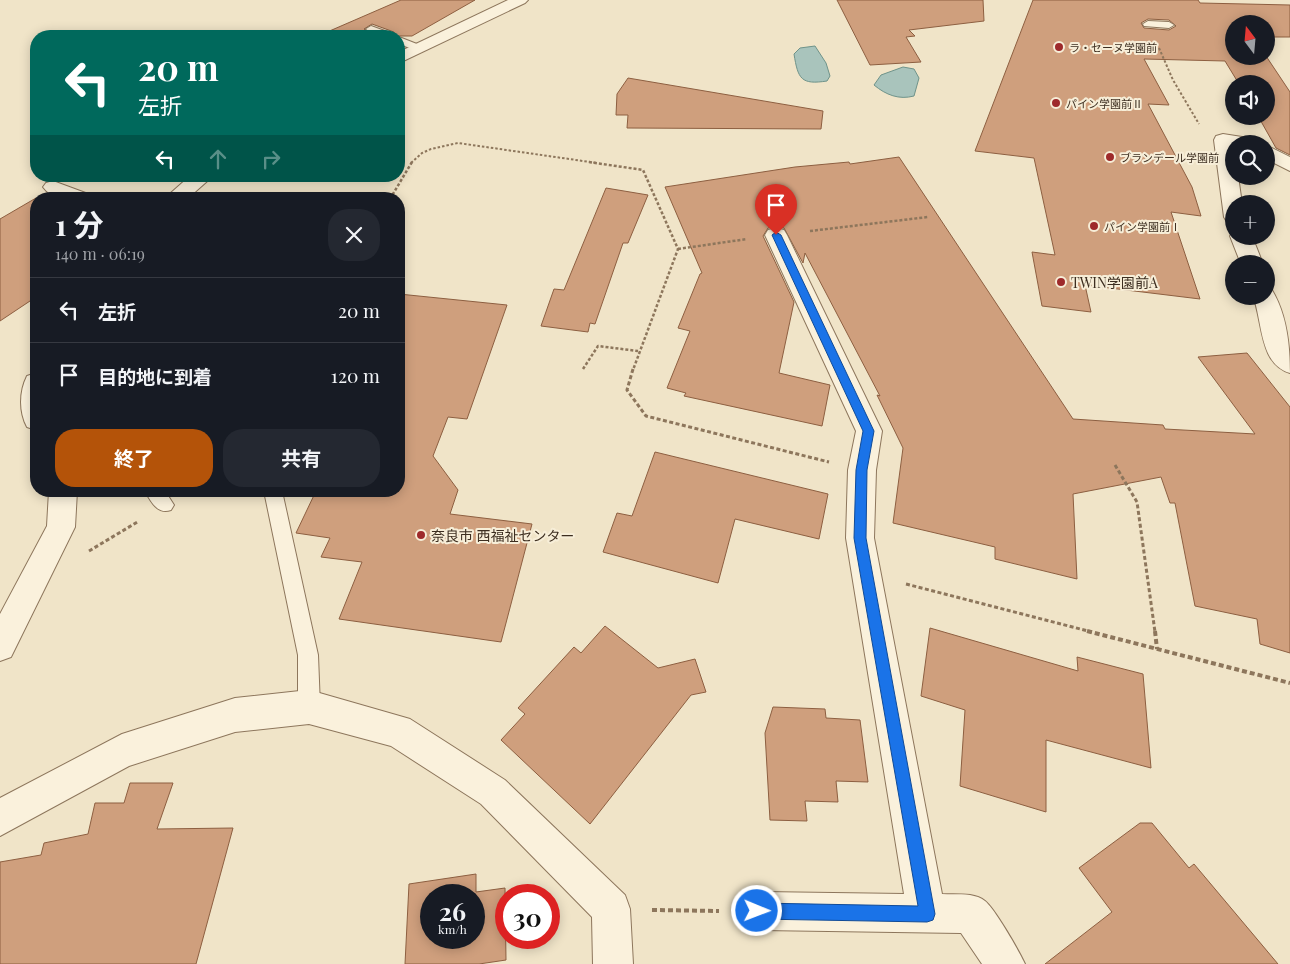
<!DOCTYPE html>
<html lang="ja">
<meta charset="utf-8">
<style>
:root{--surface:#171b24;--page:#242831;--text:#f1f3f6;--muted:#9ea1a6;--line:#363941;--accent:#b45309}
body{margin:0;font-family:"Playfair Display","Noto Sans JP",serif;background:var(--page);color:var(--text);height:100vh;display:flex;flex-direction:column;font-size:19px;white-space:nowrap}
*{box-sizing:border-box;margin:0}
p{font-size:16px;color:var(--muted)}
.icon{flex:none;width:28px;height:28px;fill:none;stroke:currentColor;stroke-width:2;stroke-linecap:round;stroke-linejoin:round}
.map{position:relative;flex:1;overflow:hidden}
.side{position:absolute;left:30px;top:192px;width:375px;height:305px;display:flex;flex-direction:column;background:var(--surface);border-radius:20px;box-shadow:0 2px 12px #0003}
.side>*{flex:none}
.hud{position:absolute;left:30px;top:30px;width:375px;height:152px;border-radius:20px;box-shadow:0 2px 12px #0003;background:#00695c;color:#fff;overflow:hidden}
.needle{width:32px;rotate:344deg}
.controls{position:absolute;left:1225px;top:15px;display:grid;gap:10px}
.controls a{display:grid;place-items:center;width:50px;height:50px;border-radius:50%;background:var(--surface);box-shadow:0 2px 12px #0003;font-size:25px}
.speed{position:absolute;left:420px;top:884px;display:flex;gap:10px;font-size:25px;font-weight:700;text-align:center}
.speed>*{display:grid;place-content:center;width:65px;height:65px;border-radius:50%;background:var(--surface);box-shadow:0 2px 12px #0003;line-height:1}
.speed small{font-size:12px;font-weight:400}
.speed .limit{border:8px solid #d22;background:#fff;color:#111}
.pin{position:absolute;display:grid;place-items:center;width:42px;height:42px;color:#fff;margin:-51px -21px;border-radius:50% 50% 50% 0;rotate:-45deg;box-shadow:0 0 5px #0007}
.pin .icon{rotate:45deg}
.me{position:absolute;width:55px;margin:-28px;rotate:91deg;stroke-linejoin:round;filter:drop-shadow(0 0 4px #0008)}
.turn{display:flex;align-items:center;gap:18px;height:105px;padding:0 25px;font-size:22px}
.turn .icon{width:65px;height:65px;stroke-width:2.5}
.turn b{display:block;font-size:35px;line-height:42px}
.lanes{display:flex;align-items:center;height:48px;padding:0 25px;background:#0003;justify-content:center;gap:25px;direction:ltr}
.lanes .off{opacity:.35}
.round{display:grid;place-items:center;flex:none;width:52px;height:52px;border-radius:20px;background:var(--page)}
.headline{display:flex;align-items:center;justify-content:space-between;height:85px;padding:0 25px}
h1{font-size:30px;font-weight:700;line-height:38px}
.action{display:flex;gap:10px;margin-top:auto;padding:10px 25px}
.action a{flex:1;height:58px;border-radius:20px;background:var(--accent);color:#fff;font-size:20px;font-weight:700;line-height:58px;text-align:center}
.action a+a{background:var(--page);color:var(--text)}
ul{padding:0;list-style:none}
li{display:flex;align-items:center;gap:15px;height:65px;padding:0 25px;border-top:1px solid var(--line)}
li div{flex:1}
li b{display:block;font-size:19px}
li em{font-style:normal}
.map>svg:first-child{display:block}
</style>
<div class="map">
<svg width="1290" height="964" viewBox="0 0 1290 964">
<rect width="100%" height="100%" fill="#f0e4c8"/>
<g fill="#a9c4bc" stroke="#6f938a">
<path d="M 815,46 L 826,63 L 830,76 L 827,81 C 801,85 798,79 794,54 L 800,48 Z"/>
<path d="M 903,67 L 914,69 L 919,78 L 914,96 C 899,100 886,95 874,85 L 881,75 Z"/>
</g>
<g fill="#cf9f7d" stroke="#8d5f41" fill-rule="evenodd">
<polygon points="401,0 475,0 412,36 396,36 394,32 372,24 364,29 375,36 318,36"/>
<polygon points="837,0 983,0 984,21 909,30 915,36 906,37 921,62 870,65"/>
<path d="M 1033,0 L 1198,0 L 1200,3 L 1290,5 L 1290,37 L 1266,37 L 1266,24 L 1234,24 L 1234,56 L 1266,56 L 1290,92 L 1290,155 L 1276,148 L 1258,116 L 1266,116 L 1266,84 L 1239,84 L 1225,61 L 1144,59 L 1169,105 L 1148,104 L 1192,187 L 1201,216 L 1171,212 L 1200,299 L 1085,285 L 1091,312 L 1042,306 L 1032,252 L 1055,255 L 1034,158 L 975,151 ZM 1148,19 L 1169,20 L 1176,26 L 1169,30 L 1144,28 L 1141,23 Z"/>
<polygon points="628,78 823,111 821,129 627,128 628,115 616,115 617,94"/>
<polygon points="899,157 1073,419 1163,425 1165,429 1255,434 1198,357 1247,353 1290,407 1290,653 1260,644 1257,619 1195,606 1175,503 1170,503 1161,477 1073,494 1077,579 995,559 995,547 893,523 903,448 877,395 880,396 805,253 803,263 784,228 776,226 768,228 763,236 794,302 779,373 830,385 822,426 684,396 686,393 667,388 690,331 678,328 700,274 702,273 665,187 795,167 849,162 850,164"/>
<polygon points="606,188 648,195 628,243 623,243 595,324 590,323 588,332 541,326 554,289 564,290"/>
<polygon points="36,198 36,297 0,321 0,219"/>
<polygon points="399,294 507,305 467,419 448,417 433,456 458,490 450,514 532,524 501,642 339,619 362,562 321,557 330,538 296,533 316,491 399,491"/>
<polygon points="655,452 828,494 819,539 735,519 718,583 603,552 617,513 632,516"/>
<polygon points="605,626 658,668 695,659 706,692 691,695 590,824 501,740 525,714 518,708 574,647 581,653"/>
<polygon points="930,628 1078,671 1077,657 1143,674 1151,768 1046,740 1046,812 960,786 965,710 921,696"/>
<polygon points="773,707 825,709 826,718 860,720 868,782 836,781 838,802 805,801 807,821 770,820 765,733"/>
<polygon points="130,783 173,783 157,829 233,828 196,964 0,964 0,862 41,855 44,843 88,834 95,803 124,803"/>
<polygon points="1140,823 1152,823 1189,868 1194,864 1278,964 1045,964 1112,912 1079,868"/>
<path d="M 476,874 L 476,892 L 505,888 L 506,960 L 479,964 L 405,964 L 409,884 ZM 431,895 L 474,895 L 474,938 L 431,938 Z"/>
</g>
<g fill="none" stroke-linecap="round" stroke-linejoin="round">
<g stroke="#8d765c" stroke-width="2">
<g id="service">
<polygon points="1148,21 1169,22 1174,25 1169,28 1144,26 1143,24"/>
<path d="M 371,26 L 393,34 L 394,36 C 384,37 374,36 366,29 Z"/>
<polygon points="399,37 422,46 423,48 418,51 399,44"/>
<path d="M 145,491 L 165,491 L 174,505 L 171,510 C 158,515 151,502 145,491 Z"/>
<polygon points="264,491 282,491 318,655 320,707 316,714 309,718 302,714 298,707 298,655"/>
</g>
</g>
<g stroke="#8d765c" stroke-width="2">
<g id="minor">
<polygon points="508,0 528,0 525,3 399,63 399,52"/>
<polygon points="1223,134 1261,140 1263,144 1234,144 1234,176 1238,176 1242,204 1234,204 1234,224 1227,222 1224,217 1214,140 1216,136"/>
<polygon points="1266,145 1290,157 1290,171 1266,159"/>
<polygon points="190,176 213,176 187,199 164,199"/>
<path d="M 53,181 L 91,195 L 94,199 C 78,199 53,202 43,187 L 46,183 Z"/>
<path d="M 776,228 L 784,230 L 787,235 L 882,431 L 876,470 L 874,538 L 942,894 C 955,895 974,892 985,901 C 995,909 1019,951 1025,964 L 982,964 L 961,933 L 757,930 L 743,925 L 738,911 L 743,897 L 757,892 L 904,894 L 846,538 L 848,470 L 856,431 L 765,235 L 768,230 Z"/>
<polygon points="1234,231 1234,236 1252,236 1263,264 1241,264 1230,236"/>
<path d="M 1266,289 L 1272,290 C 1287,315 1290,345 1290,373 C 1259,364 1263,322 1253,296 L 1266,296 Z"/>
<path d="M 36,373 L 36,430 L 27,427 C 19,412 19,392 27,376 Z"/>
<polygon points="49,491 77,491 75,527 11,657 0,661 0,614 47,526"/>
<polygon points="309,690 410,719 505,780 625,895 630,909 633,964 593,964 592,917 481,804 391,746 309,724 235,732 129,766 0,836 0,798 122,734 235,698"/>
</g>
</g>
<g stroke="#8d765c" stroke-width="2" stroke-dasharray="2.5 2" stroke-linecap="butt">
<polyline points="1159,48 1173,80 1199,124"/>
<polyline points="411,163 422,153 431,149 458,143 597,163"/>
</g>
<g stroke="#8d765c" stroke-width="2.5" stroke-dasharray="3 2" stroke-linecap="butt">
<polyline points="589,162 643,170 678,249 633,370"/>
<polyline points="390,199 412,162"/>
<polyline points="810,231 928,217"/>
<polyline points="678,249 747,239"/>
<polyline points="583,369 598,346 638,351"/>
</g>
<g stroke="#8d765c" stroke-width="3" stroke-dasharray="4 2.5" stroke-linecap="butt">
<polyline points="633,369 627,390 646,416 829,462"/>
<polyline points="1115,465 1137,502 1155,632"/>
<polyline points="89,551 139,521"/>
<polyline points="906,584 1092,632"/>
</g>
<g stroke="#8d765c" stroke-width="4" stroke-dasharray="5 3" stroke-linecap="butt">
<polyline points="1087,631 1290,683"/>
<polyline points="1155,631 1157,649"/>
<polyline points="652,910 719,911"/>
</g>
<use href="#service" fill="#faf1dc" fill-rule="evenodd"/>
<use href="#minor" fill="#faf1dc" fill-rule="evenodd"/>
</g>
<polygon fill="#1a73e8" stroke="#114b97" points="776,232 781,235 874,431 867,470 866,538 935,914 933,920 927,922 757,919 751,917 749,911 751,906 757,903 918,906 854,538 856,470 863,431 772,235"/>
<g fill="#9e2a2b" stroke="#f7eed8" stroke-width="2">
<circle cx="1059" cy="47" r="5"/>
<circle cx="1056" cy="103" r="5"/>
<circle cx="1110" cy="157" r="5"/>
<circle cx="1094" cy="226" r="5"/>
<circle cx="1061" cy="282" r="5"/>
<circle cx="421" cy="535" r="5"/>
</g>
<g text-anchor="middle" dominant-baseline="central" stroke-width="4" stroke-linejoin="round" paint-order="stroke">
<g font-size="11" fill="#3d2e20" stroke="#f7eed8" text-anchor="start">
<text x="1069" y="47">ラ・セーヌ学園前</text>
<text x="1066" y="103">パイン学園前Ⅱ</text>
<text x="1120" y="157">ブランデール学園前</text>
<text x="1104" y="226">パイン学園前Ⅰ</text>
</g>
<g font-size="14" fill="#3d2e20" stroke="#f7eed8" text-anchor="start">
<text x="1071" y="282">TWIN学園前A</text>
<text x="431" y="535">奈良市 西福祉センター</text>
</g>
</g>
</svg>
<div class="controls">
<a><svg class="needle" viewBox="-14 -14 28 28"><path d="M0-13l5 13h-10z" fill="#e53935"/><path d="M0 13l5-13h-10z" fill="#9ea1a6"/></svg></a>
<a><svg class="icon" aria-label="sound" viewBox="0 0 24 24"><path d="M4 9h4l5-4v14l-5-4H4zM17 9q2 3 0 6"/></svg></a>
<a><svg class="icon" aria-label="search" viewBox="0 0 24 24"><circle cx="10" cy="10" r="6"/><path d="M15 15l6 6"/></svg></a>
<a>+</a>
<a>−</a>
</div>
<div class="speed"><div>26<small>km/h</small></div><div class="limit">30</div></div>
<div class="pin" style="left:776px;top:235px;background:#d93025"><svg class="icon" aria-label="arrive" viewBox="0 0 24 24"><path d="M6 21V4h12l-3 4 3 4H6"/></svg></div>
<svg class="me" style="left:757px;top:911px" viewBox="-20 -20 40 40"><circle r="17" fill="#1a73e8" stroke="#fff" stroke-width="3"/><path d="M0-11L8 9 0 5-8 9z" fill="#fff"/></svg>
<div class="hud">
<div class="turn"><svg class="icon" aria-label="left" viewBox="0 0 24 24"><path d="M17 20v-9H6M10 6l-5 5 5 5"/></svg><div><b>20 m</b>左折</div></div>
<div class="lanes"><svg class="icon" aria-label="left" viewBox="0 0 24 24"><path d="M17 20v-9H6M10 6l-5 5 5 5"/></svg><svg class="icon off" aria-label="ahead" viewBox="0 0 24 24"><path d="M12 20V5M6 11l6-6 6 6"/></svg><svg class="icon off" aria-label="right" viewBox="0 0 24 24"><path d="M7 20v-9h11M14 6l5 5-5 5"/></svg></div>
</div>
<section class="side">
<div class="headline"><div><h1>1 分</h1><p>140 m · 06:19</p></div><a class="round"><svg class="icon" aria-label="close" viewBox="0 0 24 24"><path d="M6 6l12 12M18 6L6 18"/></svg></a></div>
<ul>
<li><svg class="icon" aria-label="left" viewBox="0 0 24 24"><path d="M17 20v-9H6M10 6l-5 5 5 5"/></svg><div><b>左折</b></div><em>20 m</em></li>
<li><svg class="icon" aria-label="arrive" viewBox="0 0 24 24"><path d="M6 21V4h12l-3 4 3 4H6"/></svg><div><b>目的地に到着</b></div><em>120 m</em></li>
</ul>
<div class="action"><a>終了</a><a>共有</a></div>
</section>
</div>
